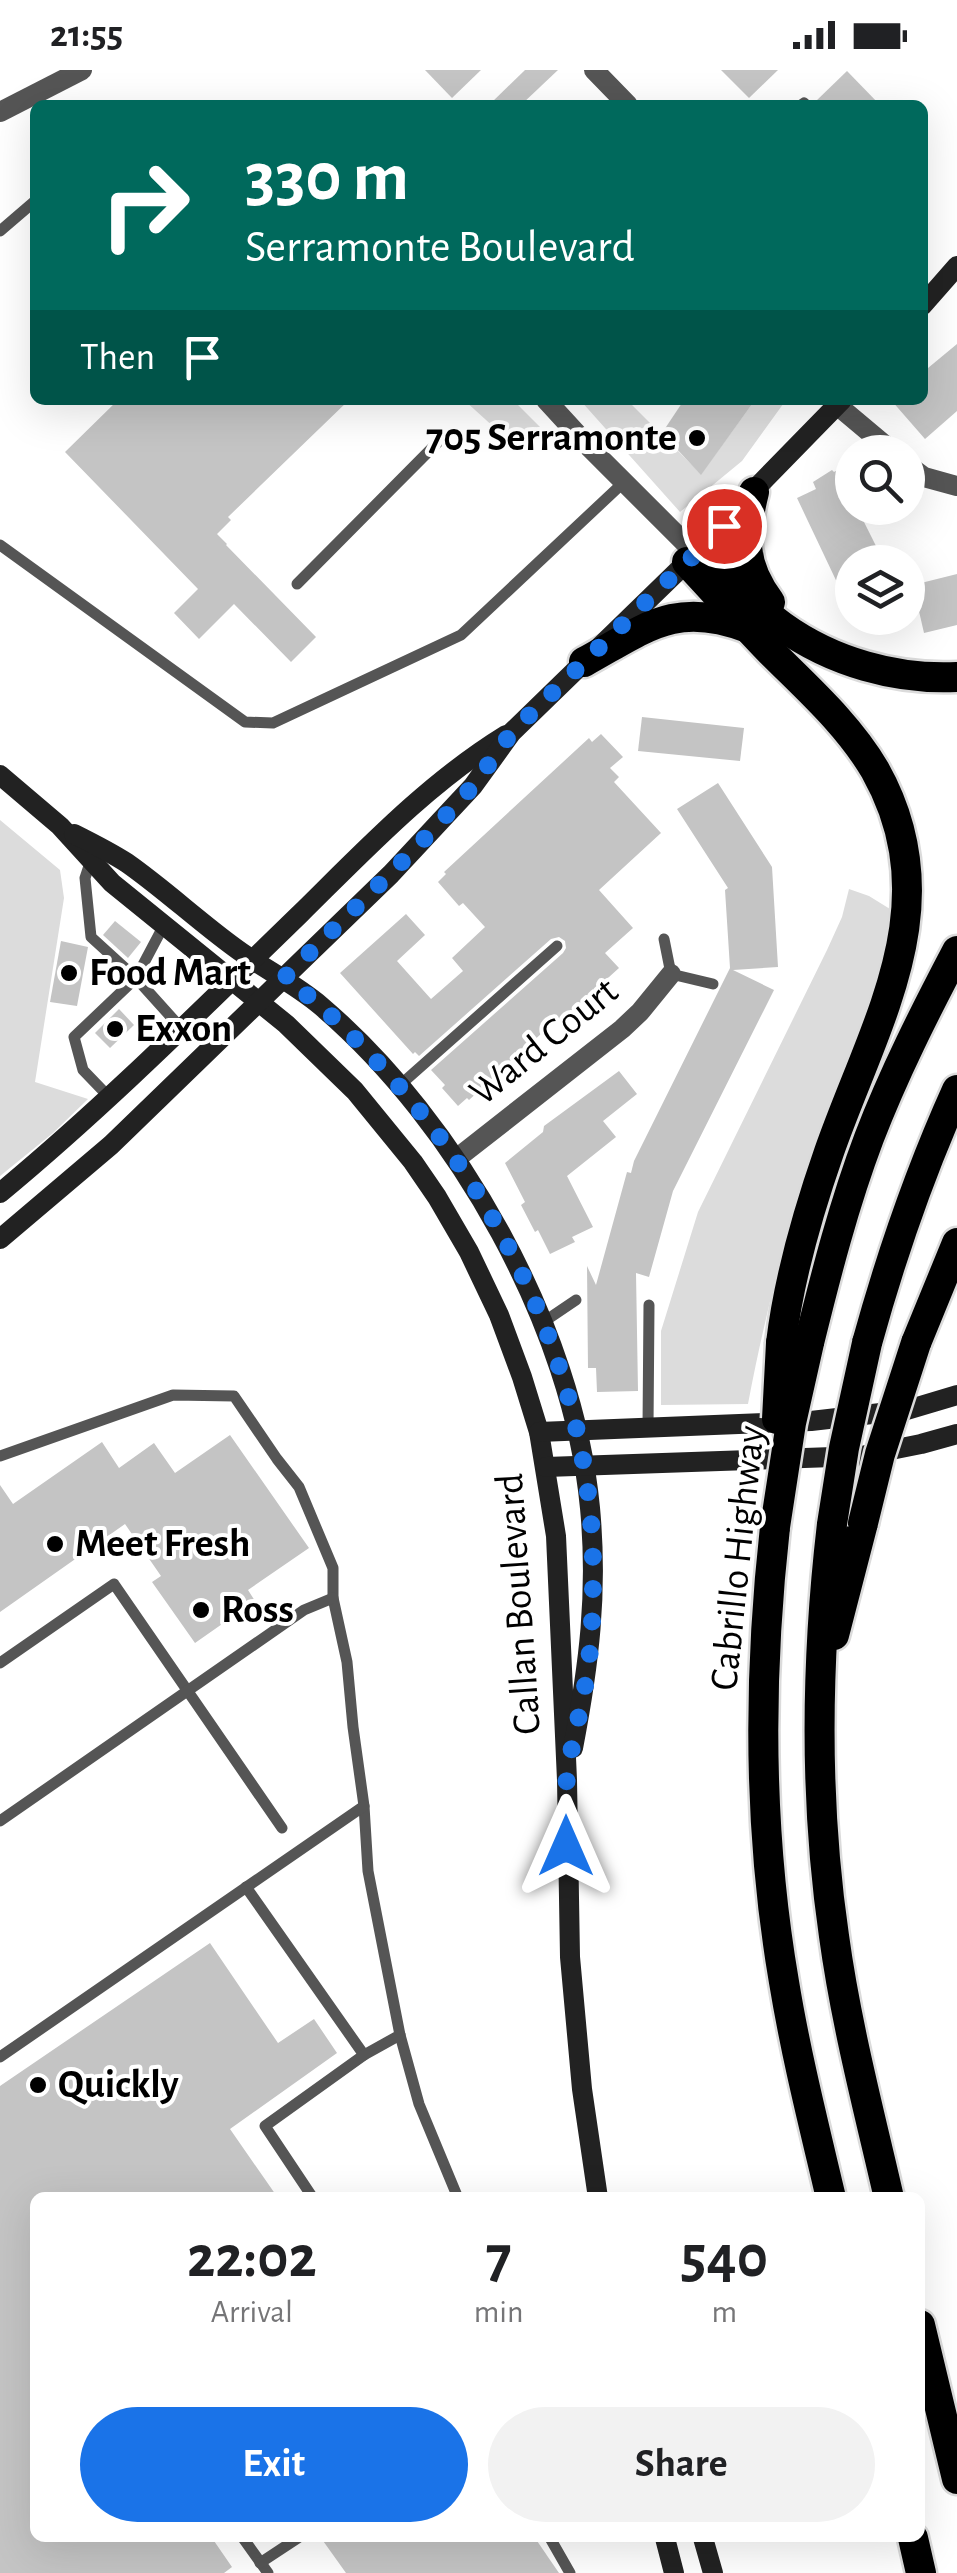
<!DOCTYPE html>
<style>
:root{--surface:#fff;--page:#f2f2f2;--text:#202124;--muted:#757577;--accent:#1a73e8}
body{margin:0;font-family:"Alegreya Sans",sans-serif;background:var(--page);color:var(--text);height:100vh;display:flex;flex-direction:column;font-size:38px;white-space:nowrap}
*{box-sizing:border-box;margin:0}
p{font-size:32px;color:var(--muted)}
.icon{flex:none;width:55px;height:55px;fill:none;stroke:currentColor;stroke-width:2;stroke-linecap:round;stroke-linejoin:round}
.map{position:relative;flex:1;overflow:hidden}
.panel{position:absolute;left:30px;top:2122px;width:895px;height:350px;display:flex;flex-direction:column;background:var(--surface);border-radius:15px;box-shadow:0 10px 40px #0002}
.panel>*{flex:none}
.banner{position:absolute;left:30px;top:30px;width:898px;height:305px;border-radius:15px;box-shadow:0 10px 40px #0002;background:#00695c;color:#fff;overflow:hidden}
.fabs{position:absolute;left:835px;top:365px;display:grid;gap:20px}
.fabs a{display:grid;place-items:center;width:90px;height:90px;border-radius:50%;background:var(--surface);box-shadow:0 10px 40px #0002;font-size:50px}
.pin{position:absolute;display:grid;place-items:center;width:85px;height:85px;color:#fff;margin:-42px;border:5px solid #fff;border-radius:50%;box-shadow:0 2px 10px #0007}
.me{position:absolute;width:110px;margin:-55px;rotate:0deg;stroke-linejoin:round;filter:drop-shadow(0 0 8px #0008)}
.turn{display:flex;align-items:center;gap:35px;height:210px;padding:0 50px;font-size:45px}
.turn .icon{width:130px;height:130px;stroke-width:2.5}
.turn b{display:block;font-size:70px;line-height:85px}
.then{display:flex;align-items:center;height:95px;padding:0 50px;background:#0003;gap:20px;font-size:38px}
.eta{display:flex;justify-content:space-evenly;align-items:center;height:170px;text-align:center}
.eta b{font-size:60px;font-weight:600;line-height:70px}
.action{display:flex;gap:20px;margin-top:auto;padding:20px 50px}
.action a{flex:1;height:115px;border-radius:60px;background:var(--accent);color:#fff;font-size:40px;font-weight:600;line-height:115px;text-align:center}
.action a+a{background:var(--page);color:var(--text)}
.status{display:flex;justify-content:space-between;align-items:center;height:70px;padding:0 50px;background:var(--surface);direction:ltr}
.status svg{height:28px;fill:currentColor}
.map>svg:first-child{display:block}
</style>
<div class="status"><b>21:55</b><svg viewBox="0 0 49 12"><path d="M0 12V9h3v3zM5 12V6h3v6zM10 12V3h3v9zM15 12V0h3v12zM26 1h20v11H26zM47 4h2v5h-2z"/></svg></div>
<div class="map">
<svg width="957" height="2503" viewBox="0 0 957 2503">
<rect width="100%" height="100%" fill="#fff"/>
<g fill="#dcdcdc">
<polygon points="464,330 513,330 540,357 518,379"/>
<polygon points="580,330 627,330 701,404 755,330 786,330 742,391 680,442"/>
<polygon points="0,750 60,800 64,828 35,1012 88,1029 53,1063 0,1106"/>
<path d="M 849,819 L 869,826 L 890,839 C 889,922 838,1009 812,1087 C 784,1168 764,1250 748,1334 L 661,1335 L 661,1261 L 698,1142 L 827,880 L 842,847 Z"/>
</g>
<g fill="#c4c4c4">
<polygon points="425,0 481,0 452,28"/>
<polygon points="525,0 558,0 521,35 489,35"/>
<polygon points="721,0 778,0 749,28"/>
<polygon points="847,1 880,35 815,35 815,32"/>
<polygon points="957,274 957,341 925,369 891,330 922,330 922,303"/>
<polygon points="118,330 349,330 228,447 231,450 217,464 227,474 226,475 316,567 291,592 234,534 199,569 174,543 198,519 65,382"/>
<polygon points="684,330 755,330 701,405 662,363"/>
<polygon points="839,399 852,427 852,438 857,438 884,492 852,492 852,544 797,428 816,419 813,412 832,400 834,402"/>
<polygon points="957,504 957,555 924,563 913,515"/>
<polygon points="642,647 744,658 740,691 638,681"/>
<polygon points="601,664 623,687 610,698 619,707 614,712 661,763 599,820 633,858 605,883 619,898 557,954 555,951 469,1030 467,1028 458,1036 442,1018 445,1015 431,1000 563,883 566,878 565,871 559,867 551,869 419,986 415,982 413,984 340,903 406,844 425,865 397,891 431,929 463,901 452,888 485,857 463,833 459,836 438,812 446,804 444,802 589,668 592,672"/>
<polygon points="718,713 772,797 778,897 733,900 774,920 673,1121 649,1207 636,1203 638,1321 597,1322 596,1298 588,1298 587,1196 596,1215 627,1102 631,1103 634,1091 730,898 725,820 728,818 677,739"/>
<polygon points="115,851 141,872 128,888 103,865"/>
<polygon points="61,871 88,877 77,936 50,932"/>
<polygon points="119,939 134,955 110,978 95,963"/>
<polygon points="619,1001 637,1024 603,1051 616,1067 567,1106 593,1157 572,1167 575,1172 550,1184 538,1160 535,1162 521,1135 525,1132 505,1093 543,1062 544,1056"/>
<polygon points="230,1365 309,1478 248,1520 255,1531 195,1573 152,1512 161,1506 125,1454 0,1542 0,1415 13,1434 102,1372 119,1398 154,1373 175,1403"/>
<polygon points="210,1873 278,1973 314,1949 337,1983 230,2059 278,2128 35,2128 35,2468 212,2468 232,2497 224,2503 0,2503 0,2016"/>
<polygon points="321,2468 535,2468 559,2503 346,2503"/>
</g>
<g fill="none" stroke-linecap="round" stroke-linejoin="round">
<g stroke="#dbdbdb" stroke-width="35">
<g id="highway">
<path d="M 754,422 C 743,466 742,495 770,532"/>
<path d="M 709,486 C 732,510 755,536 782,556 C 832,592 896,610 957,607"/>
<path d="M 687,492 C 715,522 742,552 770,581 C 807,618 848,654 875,700 C 951,835 874,953 829,1082 C 807,1145 789,1207 781,1273"/>
<path d="M 584,592 C 646,558 675,530 748,558"/>
<path d="M 809,1273 C 826,1204 844,1134 869,1068 C 894,1003 925,942 957,881"/>
<path d="M 867,1273 C 891,1186 920,1102 957,1020"/>
<polyline points="916,1273 957,1173"/>
<path d="M 832,1454 C 816,1591 814,1729 834,1866 C 846,1954 869,2041 889,2128"/>
<path d="M 775,1457 C 758,1609 758,1761 784,1912 C 796,1985 814,2056 831,2128"/>
<polyline points="834,1565 863,1453"/>
<polyline points="920,2255 957,2409"/>
<polyline points="913,2468 921,2503"/>
</g>
</g>
<g stroke="#555" stroke-width="11">
<polyline points="801,35 804,33 806,35"/>
<polyline points="0,161 35,131"/>
<polyline points="0,475 245,652 273,653 461,565 624,412"/>
<polyline points="297,514 442,368"/>
<polyline points="91,790 85,808 91,867 136,908 74,967 83,1000 109,1027"/>
<polyline points="164,855 136,908 181,958"/>
<polyline points="664,869 671,904 713,914"/>
<polyline points="399,1016 557,876"/>
<polyline points="542,1253 576,1230"/>
<polyline points="648,1357 649,1235"/>
<polyline points="0,1386 173,1325 234,1326 277,1389 299,1417 333,1498 333,1528 347,1592 353,1657 364,1736 368,1801 400,1965 419,2034 458,2128"/>
<polyline points="0,1593 114,1514 282,1758"/>
<polyline points="0,1751 304,1540 333,1528"/>
<polyline points="246,1817 364,1985"/>
<polyline points="0,1987 364,1736"/>
<polyline points="313,2128 265,2056 364,1985 400,1965"/>
<polyline points="243,2468 268,2503"/>
<polyline points="550,2468 570,2503"/>
<polyline points="260,2493 298,2468"/>
</g>
<g stroke="#555" stroke-width="20">
<polyline points="594,0 628,35"/>
<polyline points="0,42 82,0"/>
<polyline points="546,330 590,378 696,484"/>
<polyline points="837,335 893,382"/>
<polyline points="908,395 924,407 957,416"/>
<polyline points="456,1089 622,959 640,942 671,904"/>
</g>
<g stroke="#222" stroke-width="20">
<polyline points="922,236 957,196"/>
<polyline points="0,705 60,756 112,813 286,954 355,1021 413,1092 437,1127 469,1182 499,1245 522,1307 539,1362 556,1466 567,1710 570,1887 582,2019 598,2128"/>
<path d="M 74,764 C 92,773 110,782 127,793 C 164,819 197,850 234,877 C 262,898 294,913 321,936 C 458,1053 573,1257 590,1438 C 598,1523 589,1595 573,1678"/>
<path d="M 0,1123 C 105,1036 202,939 300,844 C 365,780 428,713 506,665"/>
<polyline points="0,1169 111,1075 391,804 473,716 512,662 724,456 759,415 842,330"/>
<polyline points="539,1362 811,1351 907,1340 957,1325"/>
<polyline points="546,1397 861,1386 921,1374 957,1364"/>
<polyline points="665,2468 674,2503"/>
<polyline points="703,2468 713,2503"/>
</g>
<use href="#highway" stroke="#000" stroke-width="30"/>
<g stroke="#dbdbdb" stroke-width="35" stroke-linecap="butt">
<g id="highway-bridge">
<polyline points="777,1349 781,1273"/>
<polyline points="863,1453 880,1384 916,1273"/>
<polyline points="832,1454 844,1378 867,1273"/>
<polyline points="775,1457 791,1353 809,1273"/>
</g>
</g>
<use href="#highway-bridge" stroke="#000" stroke-width="30"/>
</g>
<g fill="none" stroke-linecap="round" stroke-linejoin="round">
<path stroke="#1a73e8" stroke-width="18" stroke-dasharray="0 32.4" d="M 566,1776 C 566,1754 564,1730 567,1708 C 571,1673 582,1639 587,1604 C 592,1572 593,1538 593,1506 C 595,1319 505,1129 379,994 C 350,963 320,932 284,908 L 415,779 L 473,716 L 512,662 L 724,456"/>
</g>
<g fill="#000" stroke="#fff" stroke-width="4">
<circle cx="697" cy="368" r="10"/>
<circle cx="69" cy="903" r="10"/>
<circle cx="115" cy="959" r="10"/>
<circle cx="55" cy="1474" r="10"/>
<circle cx="201" cy="1540" r="10"/>
<circle cx="38" cy="2015" r="10"/>
</g>
<g text-anchor="middle" dominant-baseline="central" stroke-width="8" stroke-linejoin="round" paint-order="stroke">
<g font-size="40" font-weight="bold" fill="#000" stroke="#fff" text-anchor="start">
<text x="677" y="368" text-anchor="end">705 Serramonte</text>
<text x="89" y="903">Food Mart</text>
<text x="135" y="959">Exxon</text>
<text x="75" y="1474">Meet Fresh</text>
<text x="221" y="1540">Ross</text>
<text x="58" y="2015">Quickly</text>
</g>
<g font-size="40" fill="#000" stroke="#fff">
<text transform="translate(544 972) rotate(-39)">Ward Court</text>
<text transform="translate(738 1488) rotate(-84)">Cabrillo Highway</text>
<text transform="translate(519 1534) rotate(-94)">Callan Boulevard</text>
</g>
</g>
</svg>
<div class="fabs">
<a><svg class="icon" aria-label="search" viewBox="0 0 24 24"><circle cx="10" cy="10" r="6"/><path d="M15 15l6 6"/></svg></a>
<a><svg class="icon" aria-label="layers" viewBox="0 0 24 24"><path d="M12 4l9 5-9 5-9-5zM3 14l9 5 9-5"/></svg></a>
</div>
<div class="pin" style="left:724px;top:456px;background:#d93025"><svg class="icon" aria-label="arrive" viewBox="0 0 24 24"><path d="M6 21V4h12l-3 4 3 4H6"/></svg></div>
<svg class="me" style="left:566px;top:1776px" viewBox="-20 -20 40 40"><path d="M0-17L14 15 0 8-14 15z" fill="#1a73e8" stroke="#fff" stroke-width="4"/></svg>
<div class="banner">
<div class="turn"><svg class="icon" aria-label="right" viewBox="0 0 24 24"><path d="M7 20v-9h11M14 6l5 5-5 5"/></svg><div><b>330 m</b>Serramonte Boulevard</div></div>
<div class="then">Then<svg class="icon" aria-label="arrive" viewBox="0 0 24 24"><path d="M6 21V4h12l-3 4 3 4H6"/></svg></div>
</div>
<section class="panel">
<div class="eta">
<div><b>22:02</b><p>Arrival</p></div>
<div><b>7</b><p>min</p></div>
<div><b>540</b><p>m</p></div>
</div>
<div class="action"><a>Exit</a><a>Share</a></div>
</section>
</div>
